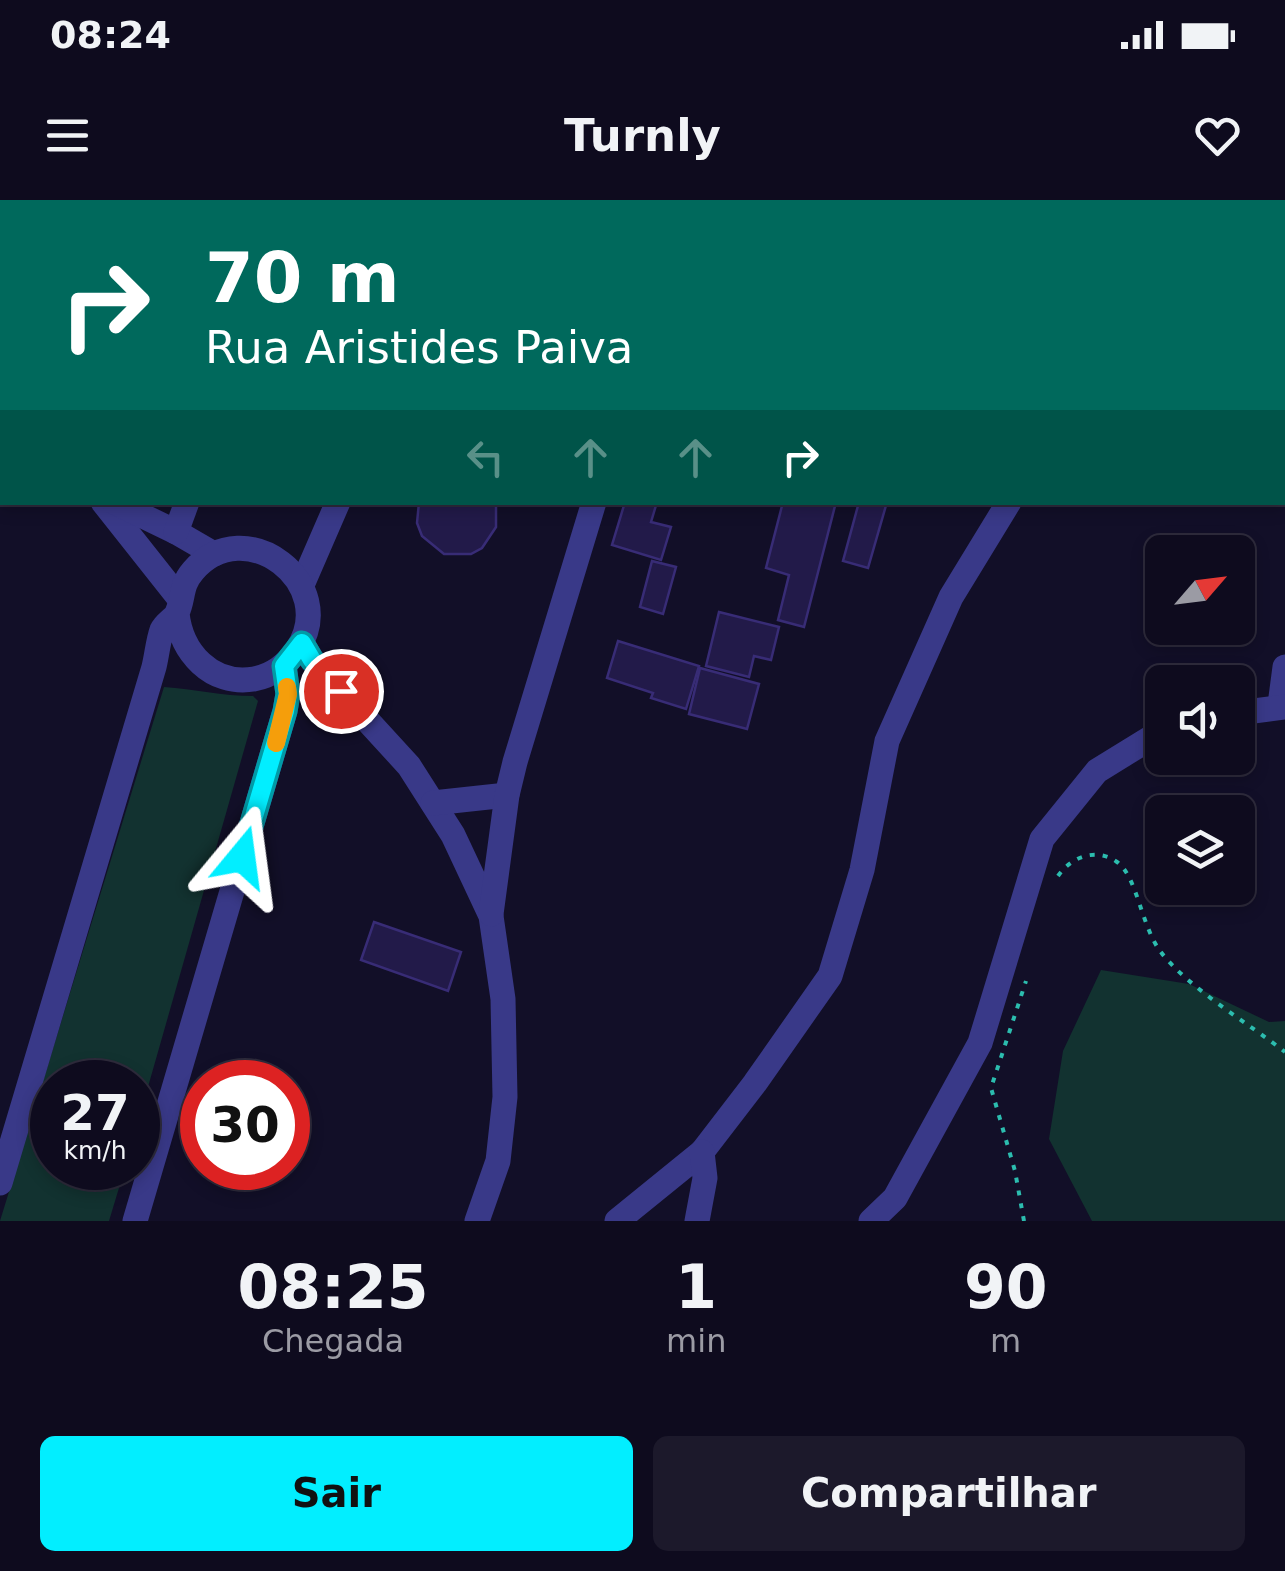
<!DOCTYPE html>
<html lang="pt">
<style>
:root{--surface:#0e0b1e;--page:#1c192b;--text:#f1f3f6;--muted:#9b9ba4;--line:#2e2b3c;--accent:#02eeff}
body{margin:0;font-family:"DejaVu Sans",sans-serif;background:var(--page);color:var(--text);height:100vh;display:flex;flex-direction:column;font-size:38px;white-space:nowrap}
*{box-sizing:border-box;margin:0}
p{font-size:32px;color:var(--muted)}
.icon{flex:none;width:55px;height:55px;fill:none;stroke:currentColor;stroke-width:2;stroke-linecap:round;stroke-linejoin:round}
.map{position:relative;height:1021px;overflow:hidden}
.drawer{display:flex;flex-direction:column;background:var(--surface);flex:1}
.drawer>*{flex:none}
.top-card{position:absolute;left:0px;top:0px;width:1285px;height:305px;box-shadow:0 5px 15px #0003,0 0 0 2px var(--line);background:#00695c;color:#fff;overflow:hidden}
.needle{width:65px;rotate:62deg}
.buttons{position:absolute;left:1145px;top:335px;display:grid;gap:20px}
.buttons a{display:grid;place-items:center;width:110px;height:110px;border-radius:15px;background:var(--surface);box-shadow:0 5px 15px #0003,0 0 0 2px var(--line);font-size:50px}
.speed{position:absolute;left:30px;top:860px;display:flex;gap:20px;font-size:50px;font-weight:700;text-align:center}
.speed>*{display:grid;place-content:center;width:130px;height:130px;border-radius:50%;background:var(--surface);box-shadow:0 5px 15px #0003,0 0 0 2px var(--line);line-height:1}
.speed small{font-size:25px;font-weight:400}
.speed .limit{border:15px solid #d22;background:#fff;color:#111}
.pin{position:absolute;display:grid;place-items:center;width:85px;height:85px;color:#fff;margin:-42px;border:5px solid #fff;border-radius:50%;box-shadow:0 2px 10px #0007}
.me{position:absolute;width:110px;margin:-55px;rotate:16deg;stroke-linejoin:round;filter:drop-shadow(0 0 8px #0008)}
.turn{display:flex;align-items:center;gap:35px;height:210px;padding:0 40px;font-size:45px}
.turn .icon{width:130px;height:130px;stroke-width:2.5}
.turn b{display:block;font-size:70px;line-height:85px}
.lanes{display:flex;align-items:center;height:95px;padding:0 40px;background:#0003;justify-content:center;gap:50px;direction:ltr}
.lanes .off{opacity:.35}
.eta{display:flex;justify-content:space-evenly;align-items:center;height:170px;text-align:center}
.eta b{font-size:60px;font-weight:700;line-height:70px}
.action{display:flex;gap:20px;margin-top:auto;padding:20px 40px}
.action a{flex:1;height:115px;border-radius:15px;background:var(--accent);color:#111;font-size:40px;font-weight:700;line-height:115px;text-align:center}
.action a+a{background:var(--page);color:var(--text)}
.status{display:flex;justify-content:space-between;align-items:center;height:70px;padding:0 50px;background:var(--surface);direction:ltr}
.status svg{height:28px;fill:currentColor}
header{display:flex;justify-content:space-between;align-items:center;height:130px;padding:0 40px;background:var(--surface);font-size:45px;font-weight:700}
.map>svg:first-child{display:block}
</style>
<div class="status"><b>08:24</b><svg viewBox="0 0 49 12"><path d="M0 12V9h3v3zM5 12V6h3v6zM10 12V3h3v9zM15 12V0h3v12zM26 1h20v11H26zM47 4h2v5h-2z"/></svg></div>
<header><svg class="icon" aria-label="menu" viewBox="0 0 24 24"><path d="M4 6h16M4 12h16M4 18h16"/></svg>Turnly<svg class="icon" aria-label="heart" viewBox="0 0 24 24"><path d="M12 20l-8-8c-3-5 5-10 8-4 3-6 11-1 8 4z"/></svg></header>
<div class="map">
<svg width="1285" height="1021" viewBox="0 0 1285 1021">
<rect width="100%" height="100%" fill="#120f28"/>
<g fill="#123230">
<path d="M 164,487 C 194,489 222,496 253,496 L 258,501 L 138,922 L 138,882 L 52,882 L 52,968 L 125,968 L 109,1021 L 0,1021 Z"/>
<polygon points="1101,770 1189,784 1269,822 1285,821 1285,1021 1092,1021 1049,939 1063,851"/>
</g>
<g fill="#221a49" stroke="#382c76" stroke-width="2.5">
<polygon points="419,302 496,302 496,327 482,348 471,354 444,354 422,336 417,323"/>
<polygon points="625,302 657,302 651,322 671,327 661,360 612,345"/>
<polygon points="783,302 836,302 804,427 778,420 789,375 766,368"/>
<polygon points="859,302 887,302 868,368 843,361"/>
<polygon points="652,361 676,367 663,414 640,407"/>
<polygon points="719,412 779,427 771,460 754,456 749,477 706,466"/>
<polygon points="618,441 699,466 686,509 651,498 653,493 607,478"/>
<polygon points="700,468 759,484 747,529 689,514"/>
<polygon points="374,722 461,752 448,791 361,760"/>
</g>
<g fill="none" stroke-linecap="round" stroke-linejoin="round">
<g stroke="#2cbdaf" stroke-width="4" stroke-dasharray="5 8" stroke-linecap="butt">
<path d="M 1058,676 C 1071,657 1096,647 1117,662 C 1137,676 1141,725 1160,751 C 1187,787 1248,823 1285,852"/>
<polyline points="1024,1021 1015,971 991,888 1026,781"/>
</g>
<g stroke="#393988" stroke-width="25">
<polyline points="233,0 236,2"/>
<polyline points="279,2 280,0"/>
<polyline points="446,2 447,0"/>
<polyline points="679,2 680,0"/>
<polyline points="927,2 927,0"/>
<polyline points="996,2 996,0"/>
<polyline points="0,212 2,214"/>
<polyline points="1282,219 1285,220"/>
<polyline points="1282,255 1285,255"/>
<polyline points="103,302 179,398"/>
<polyline points="114,302 176,332 214,354"/>
<polyline points="176,332 187,302"/>
<polyline points="302,385 338,302"/>
<polyline points="302,443 312,460 409,566 453,635 491,716 503,799 505,897 498,961 477,1021"/>
<polyline points="1280,505 1285,467"/>
<polyline points="1238,513 1285,507"/>
<polyline points="433,603 507,595"/>
<polyline points="491,714 507,595 515,562 594,302"/>
<path d="M 0,983 L 154,467 C 157,455 158,441 162,430 C 165,423 174,419 177,413 C 184,398 180,386 193,371 C 245,310 341,384 297,450 C 287,465 271,476 254,479 C 211,486 181,452 177,413"/>
<polyline points="135,1021 285,511 288,494 284,465"/>
<polyline points="617,1021 702,952 755,883 830,776 862,670 887,541 951,397 1009,302"/>
<polyline points="697,1021 705,978 702,952"/>
<polyline points="871,1021 895,998 980,843 1042,639 1097,571 1162,531"/>
</g>
</g>
<g fill="none" stroke-linecap="round" stroke-linejoin="round">
<g stroke="#019ba6" stroke-width="25">
<polyline id="route" points="242,657 285,511 288,494 284,466 302,443 312,460 341,491"/>
</g>
<use href="#route" stroke="#02eeff" stroke-width="18"/>
<polyline stroke="#f59e0b" stroke-width="18" points="276,543 288,494 287,487"/>
</g>
</svg>
<div class="buttons">
<a><svg class="needle" viewBox="-14 -14 28 28"><path d="M0-13l5 13h-10z" fill="#e53935"/><path d="M0 13l5-13h-10z" fill="#9b9ba4"/></svg></a>
<a><svg class="icon" aria-label="sound" viewBox="0 0 24 24"><path d="M4 9h4l5-4v14l-5-4H4zM17 9q2 3 0 6"/></svg></a>
<a><svg class="icon" aria-label="layers" viewBox="0 0 24 24"><path d="M12 4l9 5-9 5-9-5zM3 14l9 5 9-5"/></svg></a>
</div>
<div class="speed"><div>27<small>km/h</small></div><div class="limit">30</div></div>
<div class="pin" style="left:341px;top:491px;background:#d93025"><svg class="icon" aria-label="arrive" viewBox="0 0 24 24"><path d="M6 21V4h12l-3 4 3 4H6"/></svg></div>
<svg class="me" style="left:242px;top:657px" viewBox="-20 -20 40 40"><path d="M0-17L14 15 0 8-14 15z" fill="#02eeff" stroke="#fff" stroke-width="4"/></svg>
<div class="top-card">
<div class="turn"><svg class="icon" aria-label="right" viewBox="0 0 24 24"><path d="M7 20v-9h11M14 6l5 5-5 5"/></svg><div><b>70 m</b>Rua Aristides Paiva</div></div>
<div class="lanes"><svg class="icon off" aria-label="left" viewBox="0 0 24 24"><path d="M17 20v-9H6M10 6l-5 5 5 5"/></svg><svg class="icon off" aria-label="ahead" viewBox="0 0 24 24"><path d="M12 20V5M6 11l6-6 6 6"/></svg><svg class="icon off" aria-label="ahead" viewBox="0 0 24 24"><path d="M12 20V5M6 11l6-6 6 6"/></svg><svg class="icon" aria-label="right" viewBox="0 0 24 24"><path d="M7 20v-9h11M14 6l5 5-5 5"/></svg></div>
</div>
</div>
<section class="drawer">
<div class="eta">
<div><b>08:25</b><p>Chegada</p></div>
<div><b>1</b><p>min</p></div>
<div><b>90</b><p>m</p></div>
</div>
<div class="action"><a>Sair</a><a>Compartilhar</a></div>
</section>
